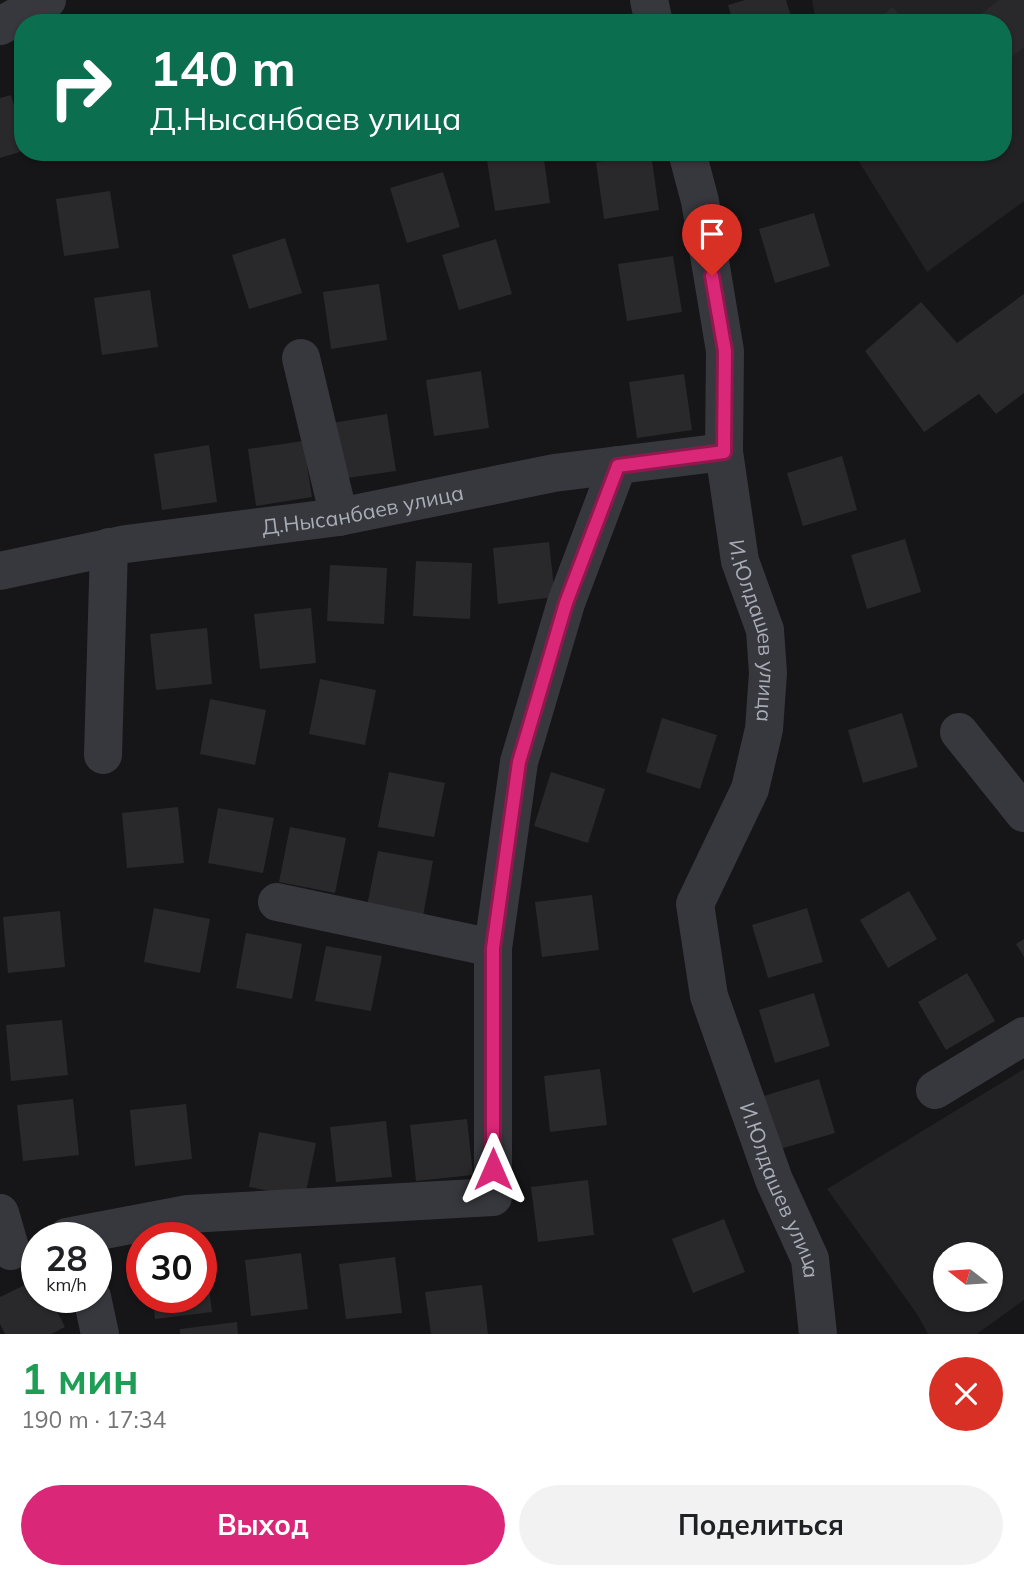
<!DOCTYPE html>
<html lang="ru">
<meta charset="utf-8">
<style>
:root{--surface:#fff;--page:#f2f2f2;--text:#202124;--muted:#757577;--accent:#db2777}
body{margin:0;font-family:Mulish,sans-serif;background:var(--page);color:var(--text);height:100vh;display:flex;flex-direction:column;font-size:26px;white-space:nowrap}
*{box-sizing:border-box;margin:0}
p{font-size:23px;color:var(--muted)}
.icon{flex:none;width:38px;height:38px;fill:none;stroke:currentColor;stroke-width:2;stroke-linecap:round;stroke-linejoin:round}
.map{position:relative;height:1334px;overflow:hidden}
.sheet{display:flex;flex-direction:column;background:var(--surface);flex:1}
.sheet>*{flex:none}
.guide{position:absolute;left:14px;top:14px;width:998px;height:147px;border-radius:28px;box-shadow:0 2px 5px #0004;background:#0b6e4f;color:#fff;overflow:hidden}
.needle{width:46px;rotate:287deg}
.controls{position:absolute;left:933px;top:1242px;display:grid;gap:14px}
.controls a{display:grid;place-items:center;width:70px;height:70px;border-radius:50%;background:var(--surface);box-shadow:0 2px 5px #0004;font-size:35px}
.speed{position:absolute;left:21px;top:1222px;display:flex;gap:14px;font-size:35px;font-weight:700;text-align:center}
.speed>*{display:grid;place-content:center;width:91px;height:91px;border-radius:50%;background:var(--surface);box-shadow:0 2px 5px #0004;line-height:1}
.speed small{font-size:18px;font-weight:400}
.speed .limit{border:10px solid #d22;background:#fff;color:#111}
.pin{position:absolute;display:grid;place-items:center;width:60px;height:60px;color:#fff;margin:-72px -30px;border-radius:50% 50% 50% 0;rotate:-45deg;box-shadow:0 0 7px #0007}
.pin .icon{rotate:45deg}
.me{position:absolute;width:77px;margin:-38px;rotate:0deg;stroke-linejoin:round;filter:drop-shadow(0 0 5px #0008)}
.turn{display:flex;align-items:center;gap:24px;height:147px;padding:0 21px;font-size:32px}
.turn .icon{width:91px;height:91px;stroke-width:2.5}
.turn b{display:block;font-size:49px;line-height:60px}
.round{display:grid;place-items:center;flex:none;width:74px;height:74px;border-radius:37px;background:var(--page)}
.head{display:flex;align-items:center;justify-content:space-between;height:119px;padding:0 21px}
h1{font-size:42px;font-weight:700;line-height:52px;color:#1e9e55}
.button{display:flex;gap:14px;margin-top:auto;padding:14px 21px}
.button a{flex:1;height:80px;border-radius:42px;background:var(--accent);color:#fff;font-size:28px;font-weight:700;line-height:80px;text-align:center}
.button a+a{background:var(--page);color:var(--text)}
.map>svg:first-child{display:block}
</style>
<div class="map">
<svg width="1024" height="1334" viewBox="0 0 1024 1334">
<rect width="100%" height="100%" fill="#161618"/>
<g fill="#222225" fill-rule="evenodd">
<polygon points="812,0 1024,0 1024,201 927,272 853,152 1003,152 1003,23 816,23"/>
<path d="M 1024,1069 L 1024,1300 L 977,1334 L 928,1334 L 917,1314 L 827,1189 ZM 945,1255 L 990,1255 L 990,1300 L 945,1300 Z"/>
</g>
<g fill="#29292c">
<polygon points="745,0 786,0 793,23 733,23 728,5"/>
<polygon points="999,0 1024,0 1024,47 1003,64 1003,23 970,23"/>
<polygon points="893,7 905,23 872,23"/>
<polygon points="11,95 23,135 23,151 0,158 0,98"/>
<polygon points="502,152 543,152 550,203 495,211 486,154"/>
<polygon points="651,154 659,210 604,219 596,162"/>
<polygon points="443,172 460,227 407,243 390,188"/>
<polygon points="110,191 119,248 64,256 56,199"/>
<polygon points="814,213 830,266 775,283 759,229"/>
<polygon points="285,238 302,293 249,309 232,255"/>
<polygon points="496,239 512,294 459,310 442,255"/>
<polygon points="673,256 682,312 627,321 618,264"/>
<polygon points="379,284 387,340 331,349 323,292"/>
<polygon points="150,290 158,347 102,355 94,298"/>
<polygon points="1024,294 1024,393 996,414 979,394 924,432 865,351 921,302 957,343"/>
<polygon points="481,371 489,428 434,436 426,380"/>
<polygon points="684,374 692,430 637,438 629,382"/>
<polygon points="387,414 396,471 340,479 332,423"/>
<polygon points="303,441 312,497 256,506 248,449"/>
<polygon points="209,445 217,502 162,510 154,454"/>
<polygon points="842,456 857,510 803,526 787,473"/>
<polygon points="905,539 921,592 867,609 851,555"/>
<polygon points="549,542 555,597 498,604 493,548"/>
<polygon points="416,561 472,563 470,619 413,616"/>
<polygon points="330,565 387,568 384,624 327,621"/>
<polygon points="311,608 316,663 260,669 254,614"/>
<polygon points="207,628 212,684 156,690 150,634"/>
<polygon points="320,679 376,690 365,745 309,734"/>
<polygon points="210,699 266,710 255,765 200,754"/>
<polygon points="902,713 918,767 863,783 848,730"/>
<polygon points="662,718 717,735 700,789 646,772"/>
<polygon points="389,772 445,783 434,837 378,827"/>
<polygon points="551,772 605,789 588,843 534,826"/>
<polygon points="178,807 184,863 127,868 122,813"/>
<polygon points="218,808 274,818 263,873 208,863"/>
<polygon points="290,827 346,838 335,893 279,882"/>
<polygon points="378,851 433,861 423,916 367,906"/>
<polygon points="909,891 937,939 888,968 860,920"/>
<polygon points="592,895 599,950 542,957 535,902"/>
<polygon points="154,908 210,919 200,973 144,962"/>
<polygon points="807,908 823,962 768,978 752,925"/>
<polygon points="60,911 65,967 8,973 3,917"/>
<polygon points="246,933 302,944 292,999 236,988"/>
<polygon points="1024,939 1024,957 1016,944"/>
<polygon points="326,946 382,956 371,1011 315,1001"/>
<polygon points="967,973 995,1021 946,1050 918,1002"/>
<polygon points="814,993 830,1046 775,1063 759,1010"/>
<polygon points="62,1020 68,1075 11,1081 6,1025"/>
<polygon points="600,1069 607,1125 550,1132 544,1076"/>
<polygon points="819,1079 835,1133 780,1149 764,1096"/>
<polygon points="73,1099 79,1155 23,1161 17,1105"/>
<polygon points="186,1104 192,1159 135,1166 130,1110"/>
<polygon points="467,1119 473,1175 416,1181 410,1125"/>
<polygon points="386,1121 392,1177 336,1182 330,1127"/>
<polygon points="259,1132 316,1143 305,1197 249,1187"/>
<polygon points="588,1180 594,1235 538,1242 531,1187"/>
<polygon points="724,1219 745,1272 693,1293 672,1239"/>
<polygon points="301,1253 308,1309 251,1316 245,1260"/>
<polygon points="205,1256 212,1312 155,1319 153,1297 201,1297 201,1257"/>
<polygon points="395,1257 402,1313 346,1319 339,1264"/>
<polygon points="37,1279 37,1297 50,1297 65,1327 51,1334 5,1334 0,1324 0,1297"/>
<polygon points="482,1285 488,1334 431,1334 425,1292"/>
<polygon points="237,1322 238,1334 180,1334 180,1329"/>
</g>
<g fill="none" stroke-linecap="round" stroke-linejoin="round">
<g stroke="#37383d" stroke-width="38">
<polyline points="649,0 654,23"/>
<polyline points="0,26 47,0"/>
<path id="s1" d="M 687,152 L 700,201 L 725,351 L 724,452 L 740,561 L 765,630 L 768,673 L 764,729 L 750,789 L 695,904 L 709,996 L 774,1180 L 810,1259 L 818,1334"/>
<polyline points="301,358 339,517"/>
<path id="s2" d="M 0,571 L 126,544 L 339,517 L 554,473 L 724,452"/>
<polyline points="959,732 1024,813"/>
<polyline points="103,755 109,547"/>
<polyline points="277,902 493,948"/>
<polyline points="935,1090 1024,1036"/>
<polyline points="0,1213 11,1251"/>
<polyline points="67,1237 188,1214 493,1197 493,948 519,762 566,603 618,465"/>
<polyline points="92,1297 100,1334"/>
</g>
</g>
<g fill="none" stroke-linecap="round" stroke-linejoin="round">
<g stroke="#8e194d" stroke-width="18">
<polyline id="route" points="493,1169 493,948 519,762 566,603 618,466 724,452 725,351 712,276"/>
</g>
<use href="#route" stroke="#db2777" stroke-width="12"/>
</g>
<g text-anchor="middle" dominant-baseline="central" stroke-width="7" stroke-linejoin="round" paint-order="stroke">
<g font-size="21" fill="#a8adb8" stroke="#111113">
<text stroke="none"><textPath href="#s2" startOffset="368">Д.Нысанбаев улица</textPath></text>
<text stroke="none"><textPath href="#s1" startOffset="486">И.Юлдашев улица</textPath></text>
<text stroke="none"><textPath href="#s1" startOffset="1076">И.Юлдашев улица</textPath></text>
</g>
</g>
</svg>
<div class="controls">
<a><svg class="needle" viewBox="-14 -14 28 28"><path d="M0-13l5 13h-10z" fill="#e53935"/><path d="M0 13l5-13h-10z" fill="#757577"/></svg></a>
</div>
<div class="speed"><div>28<small>km/h</small></div><div class="limit">30</div></div>
<div class="pin" style="left:712px;top:276px;background:#d93025"><svg class="icon" aria-label="arrive" viewBox="0 0 24 24"><path d="M6 21V4h12l-3 4 3 4H6"/></svg></div>
<svg class="me" style="left:493px;top:1169px" viewBox="-20 -20 40 40"><path d="M0-17L14 15 0 8-14 15z" fill="#db2777" stroke="#fff" stroke-width="4"/></svg>
<div class="guide">
<div class="turn"><svg class="icon" aria-label="right" viewBox="0 0 24 24"><path d="M7 20v-9h11M14 6l5 5-5 5"/></svg><div><b>140 m</b>Д.Нысанбаев улица</div></div>
</div>
</div>
<section class="sheet">
<div class="head"><div><h1>1 мин</h1><p>190 m · 17:34</p></div><a class="round" style="background:#d93025;color:#fff"><svg class="icon" aria-label="close" viewBox="0 0 24 24"><path d="M6 6l12 12M18 6L6 18"/></svg></a></div>
<div class="button"><a>Выход</a><a>Поделиться</a></div>
</section>
